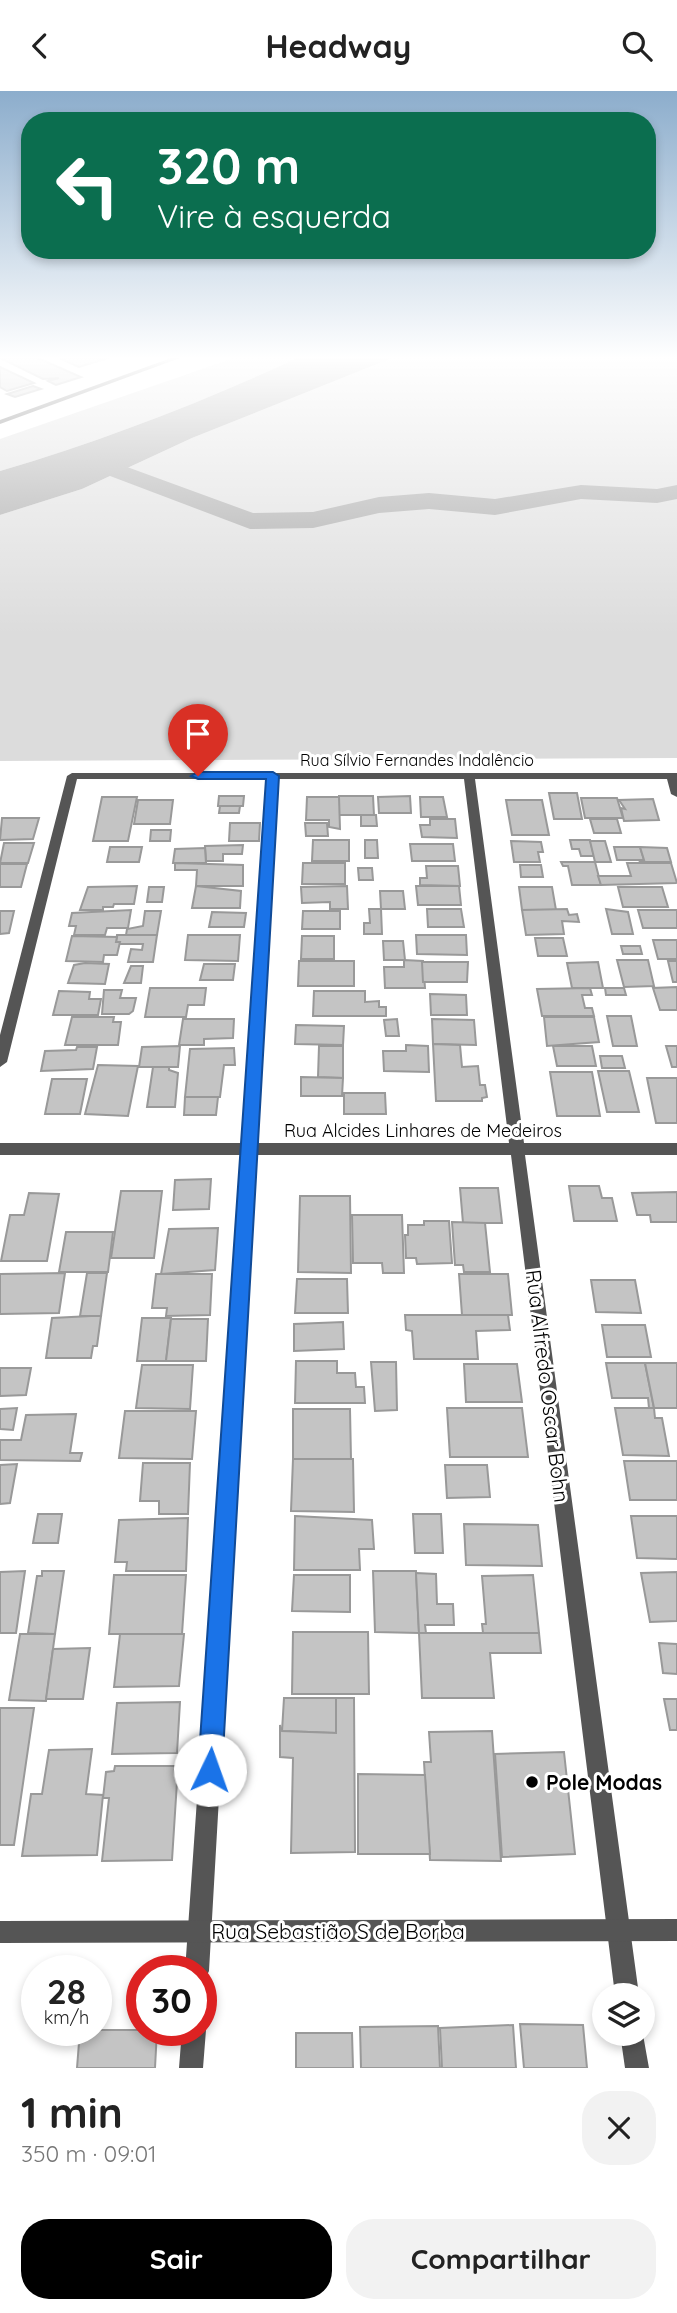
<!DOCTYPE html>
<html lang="pt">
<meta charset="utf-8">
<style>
:root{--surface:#fff;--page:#f2f2f2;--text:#222;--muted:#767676;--accent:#000}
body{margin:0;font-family:Quicksand,sans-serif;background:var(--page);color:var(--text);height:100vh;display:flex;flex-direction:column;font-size:26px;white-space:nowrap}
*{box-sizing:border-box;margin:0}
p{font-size:23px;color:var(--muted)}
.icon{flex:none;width:38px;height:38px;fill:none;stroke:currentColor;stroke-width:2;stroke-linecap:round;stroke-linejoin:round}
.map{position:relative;height:1977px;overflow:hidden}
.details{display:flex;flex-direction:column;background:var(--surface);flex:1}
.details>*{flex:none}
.top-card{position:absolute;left:21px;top:21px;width:635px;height:147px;border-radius:28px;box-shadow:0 4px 10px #0003;background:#0b6e4f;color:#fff;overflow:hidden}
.buttons{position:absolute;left:592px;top:1892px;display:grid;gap:14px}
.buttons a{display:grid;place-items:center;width:63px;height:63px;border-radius:50%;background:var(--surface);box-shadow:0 4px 10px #0003;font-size:35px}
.speed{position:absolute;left:21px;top:1864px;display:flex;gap:14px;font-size:35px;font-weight:700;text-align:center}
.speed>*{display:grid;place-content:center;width:91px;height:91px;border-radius:50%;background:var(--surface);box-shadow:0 4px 10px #0003;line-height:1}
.speed small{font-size:18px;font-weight:400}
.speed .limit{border:10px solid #d22;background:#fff;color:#111}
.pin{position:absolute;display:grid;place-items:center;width:60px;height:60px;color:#fff;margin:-72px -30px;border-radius:50% 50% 50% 0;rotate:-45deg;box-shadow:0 0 7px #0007}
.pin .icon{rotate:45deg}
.me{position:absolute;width:77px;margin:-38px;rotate:3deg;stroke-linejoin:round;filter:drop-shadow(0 0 5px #0008)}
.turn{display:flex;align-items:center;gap:24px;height:147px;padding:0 21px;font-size:32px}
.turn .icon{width:91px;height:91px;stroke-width:2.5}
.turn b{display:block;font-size:49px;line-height:60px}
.round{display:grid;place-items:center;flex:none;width:74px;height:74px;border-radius:28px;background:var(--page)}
.head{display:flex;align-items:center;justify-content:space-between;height:119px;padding:0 21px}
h1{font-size:42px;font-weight:700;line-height:52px}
.primary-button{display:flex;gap:14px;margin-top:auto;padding:14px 21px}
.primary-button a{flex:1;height:80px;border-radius:28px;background:var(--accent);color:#fff;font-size:28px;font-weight:700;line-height:80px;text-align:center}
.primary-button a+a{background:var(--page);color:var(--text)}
header{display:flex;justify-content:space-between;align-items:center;height:91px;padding:0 21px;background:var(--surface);font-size:32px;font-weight:700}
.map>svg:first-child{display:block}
</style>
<header><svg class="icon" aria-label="back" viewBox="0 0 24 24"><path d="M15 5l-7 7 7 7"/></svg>Headway<svg class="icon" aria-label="search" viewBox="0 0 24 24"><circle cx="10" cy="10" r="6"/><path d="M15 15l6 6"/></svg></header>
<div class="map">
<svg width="677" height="1977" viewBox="0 0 677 1977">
<rect width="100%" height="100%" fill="#fff"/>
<g fill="#dcdcdc">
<path d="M 234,267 L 297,267 C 201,312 101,350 0,380 L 0,348 Z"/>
<polygon points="392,267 677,267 677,667 0,670 0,424 82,398 192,347"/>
</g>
<path fill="#a3a3a3" d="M 297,267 L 392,267 L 192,347 L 82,398 L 0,424 L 0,380 C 101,350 201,312 297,267 Z"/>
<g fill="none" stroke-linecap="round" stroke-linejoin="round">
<polygon fill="#a3a3a3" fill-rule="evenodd" points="97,365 253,422 313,421 379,406 429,402 495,408 581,394 657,398 677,394 677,408 657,412 581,408 495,424 429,418 379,422 313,437 250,438 89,377 85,372 89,367"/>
</g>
<g fill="#c4c4c4" stroke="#999" stroke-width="2">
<polygon points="0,267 38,267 81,286 56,294 48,290 59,287 43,288"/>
<polygon points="59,267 108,267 79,276"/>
<polygon points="0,276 34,292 7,300 0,296"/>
<polygon points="33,295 41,298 15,306 7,303"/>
<polygon points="549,702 577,702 582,728 554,728"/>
<polygon points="219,705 244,705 243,715 218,715"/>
<polygon points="339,705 373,705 374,724 339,724"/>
<polygon points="410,705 411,722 379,722 378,706"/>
<polygon points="102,706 137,706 128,750 93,750"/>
<polygon points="307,706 339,706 340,738 329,736 329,729 306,729"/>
<polygon points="420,706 443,706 447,726 421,726"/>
<polygon points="581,707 617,707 623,727 585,727"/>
<polygon points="653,708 659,729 624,730 621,717 625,718 619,709"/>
<polygon points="138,709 173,709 170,733 134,733"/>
<polygon points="506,709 542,709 549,744 512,744"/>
<polygon points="220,715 240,715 239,722 219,722"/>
<polygon points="361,724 376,724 377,735 361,735"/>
<polygon points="2,727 39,727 33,748 0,749"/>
<polygon points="430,728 455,728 457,747 422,746 420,734 430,734"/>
<polygon points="590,728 617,728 621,742 594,742"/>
<polygon points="230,732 260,732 259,750 229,750"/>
<polygon points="305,732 327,732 328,745 306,745"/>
<polygon points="151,739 171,739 170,750 150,750"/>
<polygon points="313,749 349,749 349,770 312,770"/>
<polygon points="365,749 377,749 378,767 365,767"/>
<polygon points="570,749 590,749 594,765 581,765 579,758 572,758"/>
<polygon points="511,750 541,751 543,761 538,761 540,771 514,771"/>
<polygon points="590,750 605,750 611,771 595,771"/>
<polygon points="4,752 34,752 28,772 0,772"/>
<polygon points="410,753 453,753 455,770 412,770"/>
<polygon points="243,754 242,763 223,763 223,770 206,770 205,755"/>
<polygon points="110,756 142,756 139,771 107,771"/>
<polygon points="614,756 640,756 644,769 617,769"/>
<polygon points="640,756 667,757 671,771 640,771 639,769 644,769"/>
<polygon points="205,757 206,772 173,772 175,758"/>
<polygon points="561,771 595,771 601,794 572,794 568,775 563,775"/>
<polygon points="175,772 243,774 243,795 196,795 197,779 175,779"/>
<polygon points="303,772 345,772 345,793 302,793"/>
<polygon points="627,772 671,772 677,792 601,794 598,785 631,785"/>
<polygon points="0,773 27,773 21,796 0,796"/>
<polygon points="520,774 541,774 543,786 521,786"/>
<polygon points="426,775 458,775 460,795 420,794 420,787 427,787"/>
<polygon points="358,777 372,777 373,789 359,789"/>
<polygon points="137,795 134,813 114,813 113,816 103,816 103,819 80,819 88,796"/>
<polygon points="196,795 241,800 240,817 192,817"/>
<polygon points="347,795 348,818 330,818 330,811 302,812 301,796"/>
<polygon points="416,795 459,795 461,814 418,814"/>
<polygon points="149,796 164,796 162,811 147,811"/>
<polygon points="519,796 552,796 556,819 522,819"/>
<polygon points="618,796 662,796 668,816 623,816"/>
<polygon points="380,800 403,800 405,818 381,818"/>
<polygon points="369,818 381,818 382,843 364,843 364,832 370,832"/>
<polygon points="427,818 461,818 464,836 428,836"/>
<polygon points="567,818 569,824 577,823 579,831 562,830 564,843 526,844 522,819"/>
<polygon points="606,818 628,821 633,843 612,843"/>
<polygon points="131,819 128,837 107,837 105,844 74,844 76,835 69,835 72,822"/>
<polygon points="638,819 677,819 677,837 643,837"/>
<polygon points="0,820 14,820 9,842 0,843"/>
<polygon points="145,820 161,820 157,844 126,844 127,838 143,835"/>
<polygon points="303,820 340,820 340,838 302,838"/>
<polygon points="212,821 246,822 244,836 209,836"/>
<polygon points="117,844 157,844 153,871 128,871 131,858 142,859 143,853 119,853 116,851"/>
<polygon points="188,844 240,844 238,870 185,869"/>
<polygon points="416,844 466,844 467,864 417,863"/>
<polygon points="72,845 117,846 116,851 120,851 117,864 104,864 103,871 66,870"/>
<polygon points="302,845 334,845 334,868 301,868"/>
<polygon points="535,847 563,847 567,865 538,865"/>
<polygon points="653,849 677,849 677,868 658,868"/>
<polygon points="383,850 403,850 405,869 384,869"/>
<polygon points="621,855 640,855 642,863 623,863"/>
<polygon points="404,869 423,870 425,897 385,897 384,876 404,876"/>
<polygon points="617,869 648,869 654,895 624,896"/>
<polygon points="299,870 354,870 354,895 298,895"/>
<polygon points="668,870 677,870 677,891 673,891"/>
<polygon points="422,871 468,871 467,891 423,891"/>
<polygon points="598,871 603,897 572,897 567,872"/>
<polygon points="85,872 109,873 105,893 68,892 74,874"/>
<polygon points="204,873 235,873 233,889 200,889"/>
<polygon points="131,875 143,875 141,892 124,892"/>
<polygon points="677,896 677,919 660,919 653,897"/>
<polygon points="150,897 206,897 204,914 188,914 186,926 145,926"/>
<polygon points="590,897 592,904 582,904 585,917 592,917 594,925 542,925 537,898"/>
<polygon points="605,897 624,897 626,904 606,904"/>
<polygon points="104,899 122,899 120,907 136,907 133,920 129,923 102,923"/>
<polygon points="59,900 90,901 89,908 101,908 98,924 53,924"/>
<polygon points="314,900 365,900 365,911 379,910 379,916 386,916 386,925 313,925"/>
<polygon points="430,903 466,904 467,924 431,924"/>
<polygon points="607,925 631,925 637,955 613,955"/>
<polygon points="72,926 114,926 113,931 121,931 118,954 65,954"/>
<polygon points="544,926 594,926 599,951 547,955"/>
<polygon points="183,928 234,928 233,947 204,948 204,954 179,954"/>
<polygon points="397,928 399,945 386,945 384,929"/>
<polygon points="432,928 474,929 476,954 433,953"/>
<polygon points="296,934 344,935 343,954 295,953"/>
<polygon points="433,953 460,954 462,976 478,975 480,994 485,994 487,1006 482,1007 482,1010 436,1010"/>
<polygon points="406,954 428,955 429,981 384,980 383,960 406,960"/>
<polygon points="180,955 178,976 139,976 142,956"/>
<polygon points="319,955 343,955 343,987 318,986"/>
<polygon points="553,955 592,955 596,975 557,975"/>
<polygon points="666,955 677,955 677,976 672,976"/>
<polygon points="77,956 97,956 93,978 41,980 45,960 76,959"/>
<polygon points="234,957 235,974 224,974 220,1006 185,1006 190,958"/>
<polygon points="600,965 622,965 625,977 602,977"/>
<polygon points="98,974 138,975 128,1025 85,1023"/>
<polygon points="153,976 169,976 169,979 178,982 175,1016 147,1016"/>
<polygon points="598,980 629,980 639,1021 607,1021"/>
<polygon points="550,981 592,981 600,1025 557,1025"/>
<polygon points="301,986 343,987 342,1005 301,1005"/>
<polygon points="647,987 677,987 677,1032 656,1032"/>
<polygon points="52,988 87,988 80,1023 45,1023"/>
<polygon points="344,1002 385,1002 386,1023 344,1023"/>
<polygon points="185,1006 218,1006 216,1024 184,1024"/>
<polygon points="211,1088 209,1118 173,1119 175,1089"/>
<polygon points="569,1095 599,1095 602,1107 612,1107 617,1130 574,1130"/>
<polygon points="460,1097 498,1097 502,1132 463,1132"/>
<polygon points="121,1100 162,1100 154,1167 111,1167"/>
<polygon points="677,1101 677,1131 651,1131 650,1124 637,1124 632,1102"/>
<polygon points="29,1102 59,1103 47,1170 1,1170 10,1124 24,1124"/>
<polygon points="300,1105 350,1105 351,1182 298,1181"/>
<polygon points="352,1124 402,1124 404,1182 383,1182 382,1172 353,1172"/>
<polygon points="424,1130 449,1130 452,1172 417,1173 416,1167 406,1167 405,1144 408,1144 408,1134 424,1134"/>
<polygon points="452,1131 485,1132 490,1181 464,1181 463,1174 455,1174"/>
<polygon points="218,1137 215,1179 161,1183 169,1138"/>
<polygon points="66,1141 113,1141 108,1181 59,1181"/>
<polygon points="65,1182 59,1222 0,1223 0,1183"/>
<polygon points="87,1182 107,1182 101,1225 80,1225"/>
<polygon points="156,1183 212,1183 210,1224 166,1225 167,1217 152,1217"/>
<polygon points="459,1183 508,1183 512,1224 462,1224"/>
<polygon points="297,1188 347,1188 348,1222 295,1222"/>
<polygon points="591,1189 635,1189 641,1222 596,1221"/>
<polygon points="405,1224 508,1224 510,1239 476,1240 478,1268 414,1268 412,1240 406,1239"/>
<polygon points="91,1225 101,1225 97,1255 93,1255 91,1267 46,1267 52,1227"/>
<polygon points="142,1227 171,1227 166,1270 137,1270"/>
<polygon points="171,1228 208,1228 206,1270 166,1270"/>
<polygon points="343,1231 344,1258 294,1260 294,1233"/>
<polygon points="602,1234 645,1234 651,1266 607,1266"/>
<polygon points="296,1270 337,1270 337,1282 355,1282 356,1296 364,1296 365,1312 295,1312"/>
<polygon points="371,1271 396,1271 397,1319 375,1320"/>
<polygon points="606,1272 645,1272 654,1317 649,1317 648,1307 612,1307"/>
<polygon points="645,1272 677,1272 677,1317 654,1317"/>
<polygon points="464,1273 517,1273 522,1311 466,1311"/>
<polygon points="142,1274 193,1274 190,1318 136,1317"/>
<polygon points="0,1277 31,1277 26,1304 0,1305"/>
<polygon points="17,1317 13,1339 0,1338 0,1318"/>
<polygon points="447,1317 522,1317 528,1366 450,1366"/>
<polygon points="615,1317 654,1317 655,1327 662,1327 669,1365 623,1364"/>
<polygon points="293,1318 350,1318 351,1368 293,1368"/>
<polygon points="125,1320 196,1320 192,1368 119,1367"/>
<polygon points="76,1323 70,1362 82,1362 80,1370 0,1369 0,1349 21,1349 26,1324"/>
<polygon points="293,1368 353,1368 354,1421 291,1420"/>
<polygon points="624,1370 677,1370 677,1409 630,1409"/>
<polygon points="143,1372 190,1372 188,1423 159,1423 159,1410 140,1410"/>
<polygon points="17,1373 10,1412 0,1413 0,1374"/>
<polygon points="445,1374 487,1374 490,1406 447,1407"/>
<polygon points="38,1423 62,1423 58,1452 33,1452"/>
<polygon points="413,1423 441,1423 443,1462 415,1462"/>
<polygon points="295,1425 372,1429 374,1458 359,1458 360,1479 294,1479"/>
<polygon points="631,1425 677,1425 677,1468 637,1467"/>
<polygon points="188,1427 186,1480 126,1480 127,1471 115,1471 119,1429"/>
<polygon points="464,1433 538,1434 542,1475 466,1474"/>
<polygon points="25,1480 16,1542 0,1542 0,1481"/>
<polygon points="42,1480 64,1480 55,1543 28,1542 37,1485 42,1485"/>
<polygon points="373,1480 416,1480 419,1542 375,1541"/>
<polygon points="677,1481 677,1530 650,1531 641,1482"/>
<polygon points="416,1482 436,1483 437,1513 453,1513 454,1534 425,1534 426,1542 419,1542"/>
<polygon points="114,1484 186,1484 182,1543 109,1543"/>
<polygon points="294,1484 350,1484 350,1521 292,1520"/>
<polygon points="533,1484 539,1542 483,1542 482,1533 486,1533 482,1485"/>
<polygon points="293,1541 368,1541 369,1603 292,1603"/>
<polygon points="419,1542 539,1542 541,1562 490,1562 494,1607 422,1607"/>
<polygon points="20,1543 55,1543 46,1610 9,1609"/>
<polygon points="120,1543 184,1543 179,1595 114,1596"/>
<polygon points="659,1552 677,1553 677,1583 663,1582"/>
<polygon points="90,1557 83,1608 46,1608 53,1558"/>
<polygon points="284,1607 336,1607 336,1642 282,1640"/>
<polygon points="336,1607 354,1607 355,1761 291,1762 293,1667 280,1666 280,1634 282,1640 336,1642"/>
<polygon points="664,1608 677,1608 677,1639 670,1639"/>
<polygon points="180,1611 177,1662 112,1663 117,1612"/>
<polygon points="0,1617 34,1617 14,1754 0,1754"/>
<polygon points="492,1640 501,1770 430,1769 424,1671 431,1671 429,1641"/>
<polygon points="92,1658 86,1703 103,1704 97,1764 22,1765 31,1703 42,1703 49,1659"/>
<polygon points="564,1661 575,1763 502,1766 495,1663"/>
<polygon points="115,1675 178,1675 172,1769 102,1770 109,1707 103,1707 106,1681 114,1680"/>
<polygon points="358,1683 425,1684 430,1763 358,1763"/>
<polygon points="520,1933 583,1934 587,1977 524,1977"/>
<polygon points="513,1934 516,1977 442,1977 440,1937"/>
<polygon points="438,1935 440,1977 361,1977 360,1936"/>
<polygon points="80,1939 157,1939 155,1977 77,1977"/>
<polygon points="296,1942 352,1942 353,1977 296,1977"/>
</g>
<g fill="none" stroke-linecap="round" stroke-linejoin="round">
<g fill="#555" fill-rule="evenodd">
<polygon points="171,267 180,267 0,333 0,329"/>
<path d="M 72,682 L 677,682 L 677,706 L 671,703 L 667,688 L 475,688 L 524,1052 L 677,1052 L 677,1064 L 525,1064 L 639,1904 L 615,1904 L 511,1064 L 256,1064 L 209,1880 L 205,1888 L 201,1890 L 201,1880 L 185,1880 L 242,1064 L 0,1064 L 0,1052 L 242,1052 L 267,688 L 77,688 L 7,971 L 0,976 L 0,944 L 67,685 ZM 278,688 L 464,688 L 509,1052 L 257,1052 Z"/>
<polygon points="201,1930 206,1939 203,1977 179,1977 182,1939 201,1939"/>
<polygon points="642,1938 649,1977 625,1977 620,1942 642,1942"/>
</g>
<polygon fill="#555" fill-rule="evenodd" points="677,1828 677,1850 0,1852 0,1830"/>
</g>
<linearGradient id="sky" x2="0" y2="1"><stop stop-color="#8cadcc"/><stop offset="0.49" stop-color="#fff"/><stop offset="1" stop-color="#fff" stop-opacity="0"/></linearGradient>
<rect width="677" height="544" fill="url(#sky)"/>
<polygon fill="#1a73e8" stroke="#114b97" stroke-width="2" points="273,681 279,685 222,1679 219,1687 210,1691 202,1687 198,1679 266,688 198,688 191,685 198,681"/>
<circle fill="#000" stroke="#fff" stroke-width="2.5" cx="532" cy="1691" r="7"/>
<g text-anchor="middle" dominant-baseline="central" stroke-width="6" stroke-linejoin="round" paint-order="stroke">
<g font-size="16" fill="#000" stroke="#fff">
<text x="417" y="669">Rua Sílvio Fernandes Indalêncio</text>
</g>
<g font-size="18" fill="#000" stroke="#fff">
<text x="423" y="1039">Rua Alcides Linhares de Medeiros</text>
</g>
<g font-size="21" fill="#000" stroke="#fff">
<text transform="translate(548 1295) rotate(83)">Rua Alfredo Oscar Bohn</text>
<text x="338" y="1840">Rua Sebastião S de Borba</text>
</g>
<g font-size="21" font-weight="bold" fill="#000" stroke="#fff" text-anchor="start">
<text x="546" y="1691">Pole Modas</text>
</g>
</g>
</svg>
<div class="buttons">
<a><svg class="icon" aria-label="layers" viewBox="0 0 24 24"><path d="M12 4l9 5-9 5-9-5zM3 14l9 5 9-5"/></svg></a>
</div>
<div class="speed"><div>28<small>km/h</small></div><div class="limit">30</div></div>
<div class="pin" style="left:198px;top:685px;background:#d93025"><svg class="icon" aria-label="arrive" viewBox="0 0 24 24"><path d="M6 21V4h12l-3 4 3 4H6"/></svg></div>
<svg class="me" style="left:210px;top:1679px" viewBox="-20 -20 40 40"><circle r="19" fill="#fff"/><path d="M0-13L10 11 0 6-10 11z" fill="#1a73e8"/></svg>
<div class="top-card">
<div class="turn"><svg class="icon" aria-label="left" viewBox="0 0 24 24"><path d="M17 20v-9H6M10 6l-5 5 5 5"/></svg><div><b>320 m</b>Vire à esquerda</div></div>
</div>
</div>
<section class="details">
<div class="head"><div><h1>1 min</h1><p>350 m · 09:01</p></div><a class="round"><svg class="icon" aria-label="close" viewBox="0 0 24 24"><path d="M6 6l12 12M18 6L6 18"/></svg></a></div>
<div class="primary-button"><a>Sair</a><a>Compartilhar</a></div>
</section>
